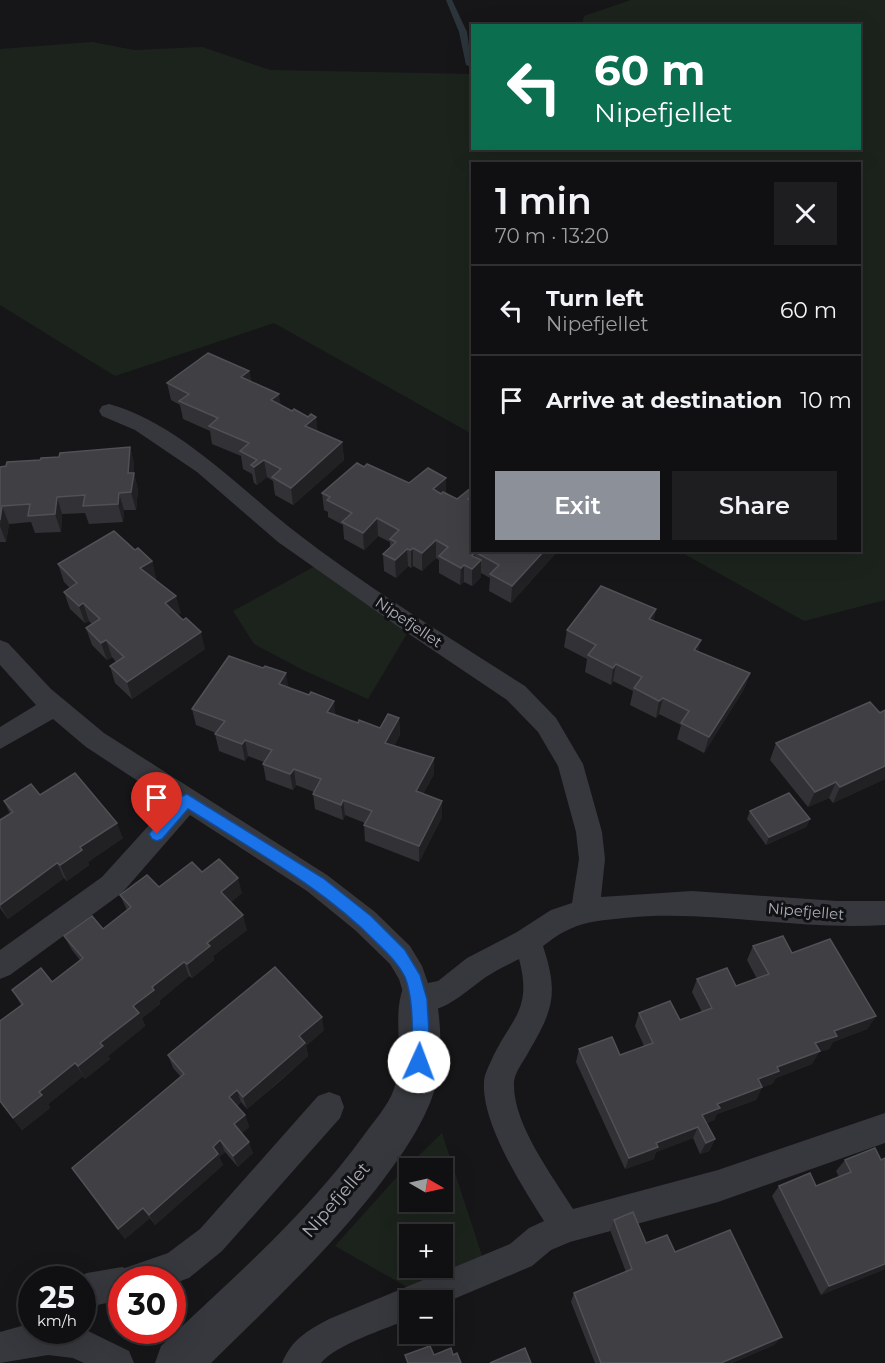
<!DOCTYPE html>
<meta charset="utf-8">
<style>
:root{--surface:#101012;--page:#1e1e20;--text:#f1f3f6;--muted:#9c9d9f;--line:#303032;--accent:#8c9099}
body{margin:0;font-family:Montserrat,sans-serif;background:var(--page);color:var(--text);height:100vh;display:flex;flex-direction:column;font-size:22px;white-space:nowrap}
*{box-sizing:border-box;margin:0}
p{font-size:20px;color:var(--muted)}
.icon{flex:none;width:33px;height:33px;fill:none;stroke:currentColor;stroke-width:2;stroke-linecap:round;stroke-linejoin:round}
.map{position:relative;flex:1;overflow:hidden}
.details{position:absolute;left:471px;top:162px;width:390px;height:390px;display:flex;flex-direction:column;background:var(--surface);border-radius:0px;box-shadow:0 6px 24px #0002,0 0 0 2px var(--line)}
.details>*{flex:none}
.hud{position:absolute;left:471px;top:24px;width:390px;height:126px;border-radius:0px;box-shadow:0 6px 24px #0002,0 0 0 2px var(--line);background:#0b6e4f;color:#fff;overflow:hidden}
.needle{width:39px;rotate:99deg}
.controls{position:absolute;left:399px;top:1158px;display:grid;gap:12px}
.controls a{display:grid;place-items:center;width:54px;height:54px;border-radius:0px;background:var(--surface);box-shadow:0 6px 24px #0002,0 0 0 2px var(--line);font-size:30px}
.speed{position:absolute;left:18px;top:1266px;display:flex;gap:12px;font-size:30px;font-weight:700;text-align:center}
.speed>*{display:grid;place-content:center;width:78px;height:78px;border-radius:50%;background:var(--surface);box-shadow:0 6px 24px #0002,0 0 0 2px var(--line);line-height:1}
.speed small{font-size:15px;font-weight:400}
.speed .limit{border:9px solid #d22;background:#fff;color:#111}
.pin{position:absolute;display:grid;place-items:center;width:51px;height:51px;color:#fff;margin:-62px -26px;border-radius:50% 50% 50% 0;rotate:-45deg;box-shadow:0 0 6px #0007}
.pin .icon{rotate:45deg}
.me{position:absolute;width:66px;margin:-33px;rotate:2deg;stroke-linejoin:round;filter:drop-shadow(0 0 4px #0008)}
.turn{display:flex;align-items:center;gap:21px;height:126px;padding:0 24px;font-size:27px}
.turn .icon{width:78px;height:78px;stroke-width:2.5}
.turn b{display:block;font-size:42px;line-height:51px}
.round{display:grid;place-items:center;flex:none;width:63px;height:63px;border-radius:0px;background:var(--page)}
.head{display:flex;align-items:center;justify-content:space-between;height:102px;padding:0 24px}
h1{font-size:36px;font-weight:600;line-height:45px}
.action{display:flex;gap:12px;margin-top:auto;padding:12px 24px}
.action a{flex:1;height:69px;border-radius:0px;background:var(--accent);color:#fff;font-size:24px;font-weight:600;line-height:69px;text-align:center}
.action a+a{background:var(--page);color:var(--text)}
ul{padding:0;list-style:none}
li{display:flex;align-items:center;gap:18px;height:90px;padding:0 24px;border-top:2px solid var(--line)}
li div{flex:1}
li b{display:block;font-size:22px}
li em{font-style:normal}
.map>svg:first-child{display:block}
</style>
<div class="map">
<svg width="885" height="1363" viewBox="0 0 885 1363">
<rect width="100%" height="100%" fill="#161618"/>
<g fill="#1c231d" fill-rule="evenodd">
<polygon points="631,0 885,0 885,600 804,621 679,551 860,550 860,164 472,164 472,434 274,323 115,376 0,305 0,49 92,42 134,50 202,47 270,70 472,74 472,148 860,148 860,26 582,25 584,16"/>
<polygon points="319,564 411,627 368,699 303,670 254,644 233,611"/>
<path d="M 442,1133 L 482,1256 L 407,1287 L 335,1246 L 396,1178 ZM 410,1168 L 442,1168 L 442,1202 L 410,1202 ZM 410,1234 L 442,1234 L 442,1268 L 410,1268 Z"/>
</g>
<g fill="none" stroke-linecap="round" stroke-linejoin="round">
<polygon fill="#2c353c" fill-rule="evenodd" points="446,0 452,0 467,32 472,67 466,65 459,32"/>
<g fill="#37383d" fill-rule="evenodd">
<path d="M 109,404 C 178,423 238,487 293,530 C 366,587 447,636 525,686 L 556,718 L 583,764 L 602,832 L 605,859 L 601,897 L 692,891 L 837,901 L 885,901 L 885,925 C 798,931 711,909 624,918 C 606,920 586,921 570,929 C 560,933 551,940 543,946 C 559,995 553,1010 528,1053 C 523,1062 515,1072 514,1082 C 512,1123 552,1175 573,1209 L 718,1170 L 885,1113 L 885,1143 L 718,1202 L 570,1242 L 551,1250 L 532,1266 L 442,1304 L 442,1300 L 410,1300 L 410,1319 C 387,1328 335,1345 321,1363 L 282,1363 C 292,1339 307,1331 329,1319 L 510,1244 L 529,1228 L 544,1221 C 522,1186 482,1124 484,1083 C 484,1075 488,1068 491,1061 C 510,1018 533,1012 519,959 C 508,965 496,970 486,977 C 463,993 438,1020 408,1009 L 399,979 L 390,964 L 355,930 L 307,891 L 190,815 L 122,893 L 10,975 L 0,979 L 0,950 L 102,877 L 170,802 L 86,747 L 53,719 L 0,749 L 0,727 L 36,705 L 0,665 L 0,640 L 8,643 L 51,689 L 104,733 L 327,875 L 375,912 L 410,946 L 422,966 L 428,983 L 438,981 L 467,958 L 517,932 L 551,910 L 572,903 L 579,859 L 576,832 L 558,766 L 538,732 L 507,700 L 403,630 L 278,542 L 197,472 L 135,430 L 102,416 L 99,411 L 102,406 Z"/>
<polygon points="329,1092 340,1096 344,1107 340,1118 222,1251 189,1278 172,1284 172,1280 122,1280 122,1300 82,1308 82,1280 72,1280 87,1273 122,1267 125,1268 168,1253 200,1229 318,1096"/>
<polygon points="32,1323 32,1330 82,1330 82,1328 129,1351 134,1363 84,1363 73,1358 48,1355 0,1363 0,1332"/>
</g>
<path fill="#37383d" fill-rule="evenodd" d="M 418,980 L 432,986 C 438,1001 439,1014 440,1030 C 441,1050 441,1070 435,1089 C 424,1124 402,1155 380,1184 C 330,1249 270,1305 211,1363 L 155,1363 L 161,1346 C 232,1279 307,1214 364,1135 C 374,1121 388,1106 394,1089 C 406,1055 391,1016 404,986 Z"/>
</g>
<g fill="#323236">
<polygon points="249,371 251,381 281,405 292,411 308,417 316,417 317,431 342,442 344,460 293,505 275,495 273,481 267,477 257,485 254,483 252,474 243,469 241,456 212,444 210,431 183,419 180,405 171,400 167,383"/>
<polygon points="130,447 134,464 134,473 138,490 136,510 124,510 123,522 89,524 85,513 62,514 61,532 35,533 31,522 9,524 6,542 0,542 0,467"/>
<polygon points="409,483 446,493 472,550 558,550 557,552 511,603 489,591 490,578 481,573 481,577 472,586 464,582 460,585 439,573 439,560 436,558 422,571 413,566 411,568 408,566 396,578 384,571 383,554 390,547 390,542 378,536 364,550 344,539 343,525 328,517 328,512 324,510 322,493"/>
<polygon points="135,550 152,561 156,579 155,579 181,613 177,615 205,649 132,699 115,683 110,666 116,662 112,657 107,660 92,645 86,628 92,624 89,621 85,623 70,609 64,592 70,588 64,582 58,564"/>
<polygon points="654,621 698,651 750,673 744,689 704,753 677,739 681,725 659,714 656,718 630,705 633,691 613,681 611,685 585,672 587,659 564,647 567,630"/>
<polygon points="288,688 335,715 358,723 380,728 399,718 400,735 394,746 434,774 423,794 442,817 419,862 365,841 364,825 365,823 345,815 343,820 315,809 313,794 314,792 296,785 293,790 266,780 263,764 264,762 248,756 245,761 219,751 215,734 216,733 196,725 192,709"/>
<polygon points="885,710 885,779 833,803 829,798 808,807 770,760 776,743"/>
<polygon points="40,795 123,838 88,862 89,865 67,881 64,878 8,919 0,908 0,820 10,814 4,801"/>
<polygon points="750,811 810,819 806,827 766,845 747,819"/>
<polygon points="202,872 242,893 231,902 247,930 213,956 214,960 192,978 189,976 159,1001 160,1004 142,1018 145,1026 108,1056 110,1059 85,1079 83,1076 48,1104 50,1108 22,1130 0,1101 21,1005 12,990 52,982 80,960 72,950 64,936 103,929 127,910 120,895 159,887"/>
<polygon points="753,946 792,953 876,1016 867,1029 833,1042 829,1049 819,1052 812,1064 776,1078 772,1084 762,1087 756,1100 717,1114 714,1120 707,1123 715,1139 709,1151 700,1154 693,1138 656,1152 654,1159 625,1169 576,1062 579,1049 620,1055 644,1046 635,1026 639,1013 680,1020 702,1012 692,992 697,979 736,986 757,979 747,960"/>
<polygon points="324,1030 306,1046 308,1056 279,1082 247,1109 241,1102 237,1106 245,1115 249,1127 242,1133 253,1153 238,1167 225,1152 219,1157 223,1165 155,1225 150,1218 125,1239 72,1168 181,1077 173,1068 168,1055"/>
<polygon points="875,1148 885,1269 821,1295 772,1196 779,1186 816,1186 839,1177 836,1171 845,1160"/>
<polygon points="614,1220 646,1243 675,1252 774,1345 732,1363 595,1363 571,1302 574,1293 626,1272 610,1230"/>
</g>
<g fill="#212124">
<polygon points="249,371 252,388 241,377"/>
<polygon points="279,394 282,411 271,400"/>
<polygon points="316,417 318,435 305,426"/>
<polygon points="342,442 344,460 293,505 291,488"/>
<polygon points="130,447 134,464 134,476 134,473 138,490 136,510 131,492 128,473"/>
<polygon points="264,460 267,477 257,485 254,467"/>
<polygon points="446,478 446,495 433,489"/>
<polygon points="119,493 124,510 123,522 118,504"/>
<polygon points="57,497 62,514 61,532 55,514"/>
<polygon points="2,506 9,524 6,542 0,526"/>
<polygon points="377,518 378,536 364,550 363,533"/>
<polygon points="436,540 436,558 422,571 422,553"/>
<polygon points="413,548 413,566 411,568 411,550"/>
<polygon points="407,549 408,566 396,578 395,560"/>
<polygon points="545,550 558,550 557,552 511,603 512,586"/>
<polygon points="475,552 475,567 481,560 481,577 472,586 472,556"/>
<polygon points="152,561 156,579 145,585 140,568"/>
<polygon points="464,565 464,582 460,585 461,568"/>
<polygon points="176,596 181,613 169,621 165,603"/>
<polygon points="83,603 89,621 85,623 79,606"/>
<polygon points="656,609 653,626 649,619"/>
<polygon points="201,632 205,649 132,699 127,682"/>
<polygon points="106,640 112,657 107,660 101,643"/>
<polygon points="701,640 697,657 694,650"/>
<polygon points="616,664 613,681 611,685 613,668"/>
<polygon points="286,673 289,690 279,684"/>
<polygon points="750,673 744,689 704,753 709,737"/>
<polygon points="663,698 659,714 656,718 659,701"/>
<polygon points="334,701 336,717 327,712"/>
<polygon points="399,718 400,735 386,760 385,743"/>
<polygon points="245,740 248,756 245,761 242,744"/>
<polygon points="434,758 434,774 416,806 416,791"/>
<polygon points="885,766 885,779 833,803 840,787"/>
<polygon points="294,769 296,785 293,790 290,774"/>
<polygon points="836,782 829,798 808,807 815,792"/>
<polygon points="343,800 345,815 343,820 341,805"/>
<polygon points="442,801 442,817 419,862 419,846"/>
<polygon points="810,819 806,827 766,845 769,837"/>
<polygon points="117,823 123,838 88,862 89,865 67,881 60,865 80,847"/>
<polygon points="57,863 64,878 8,919 0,905"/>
<polygon points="238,878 242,893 225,907 221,892"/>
<polygon points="243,915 247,930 213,956 214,960 192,978 187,964 207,943"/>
<polygon points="184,962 189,976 159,1001 160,1004 142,1018 145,1026 108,1056 110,1059 85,1079 78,1066 152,987"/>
<polygon points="876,1016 867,1029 833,1042 829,1049 819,1052 812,1064 776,1078 772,1084 756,1090 762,1087 756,1100 717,1114 714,1120 697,1127 702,1115 717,1104 834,1031"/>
<polygon points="322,1017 324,1030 306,1046 308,1056 247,1109 243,1097 299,1036"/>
<polygon points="75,1063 83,1076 48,1104 50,1108 22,1130 13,1118 39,1092"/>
<polygon points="237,1090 241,1102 233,1109 229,1097"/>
<polygon points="245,1115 249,1127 239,1136 234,1124"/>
<polygon points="698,1127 693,1138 656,1152 654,1159 625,1169 629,1158 656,1143"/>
<polygon points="715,1139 709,1151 700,1154 706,1143"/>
<polygon points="220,1140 225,1152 219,1157 223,1165 155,1225 149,1215"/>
<polygon points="249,1142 253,1153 238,1167 233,1156"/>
<polygon points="143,1208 150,1218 125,1239 118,1229"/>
<polygon points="885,1264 885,1269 821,1295 829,1286"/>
<polygon points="782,1337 774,1345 732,1363 721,1363"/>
</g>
<g fill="#3f3f44" stroke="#4f5156" stroke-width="1.5">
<polygon points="208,353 249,371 241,377 279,394 271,400 292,411 294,409 308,417 311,414 316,417 305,426 342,442 291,488 272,477 281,469 264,460 254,467 251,465 257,460 240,451 249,443 209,426 218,418 179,401 189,394 167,383"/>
<polygon points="130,447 128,473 134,473 131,492 119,493 118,504 83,506 85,495 57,497 55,514 28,516 30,504 2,506 0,520 0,467 6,466 7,462 40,460 41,458 59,457 60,453"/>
<polygon points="357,463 364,467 367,464 409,483 428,468 446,478 433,489 441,494 443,492 457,499 472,487 472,495 468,499 472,501 472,550 545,550 512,586 490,574 499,565 475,552 472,556 481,560 472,569 464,565 461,568 439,556 448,547 436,540 422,553 413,548 411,550 407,549 395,560 383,554 396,542 390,539 399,530 377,518 363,533 342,522 352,513 327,500 330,497 322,493"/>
<polygon points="114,531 135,550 138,548 152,561 140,568 176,596 165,603 183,620 186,618 201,632 127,682 110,666 124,657 106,640 101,643 86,628 100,619 83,603 79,606 64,592 77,583 58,564"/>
<polygon points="601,586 656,609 649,619 701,640 694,650 750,673 709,737 681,723 689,711 663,698 659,701 634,688 642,677 616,664 613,668 588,655 596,645 567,630"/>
<polygon points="229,656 263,668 265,666 286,673 279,684 309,695 311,692 334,701 327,712 358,723 359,720 380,728 388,714 399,718 385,743 434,758 416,791 442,801 419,846 364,825 372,811 343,800 341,805 313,794 321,779 294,769 290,774 263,764 272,750 245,740 242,744 215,734 225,721 192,709"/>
<polygon points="870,702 880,713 885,710 885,766 840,787 836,782 815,792 776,743"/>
<polygon points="75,773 117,823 80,847 82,850 60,865 57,863 0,905 0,820 13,812 4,801 31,784 40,795"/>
<polygon points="789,793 810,819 769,837 750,811"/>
<polygon points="219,859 238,878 221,892 243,915 207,943 210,946 187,964 184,962 152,987 154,990 133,1006 139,1013 100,1043 103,1046 78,1066 75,1063 39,1092 42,1095 13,1118 0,1101 0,1021 23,1004 12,990 41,968 52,982 83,958 64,936 92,916 103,929 131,907 120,895 147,875 159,887 192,862 202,872"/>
<polygon points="783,936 792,953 830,939 876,1016 834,1031 837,1036 815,1043 820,1051 777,1067 779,1071 758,1079 762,1087 717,1104 720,1108 702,1115 715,1139 706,1143 698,1127 656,1143 658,1147 629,1158 579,1049 612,1037 620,1055 653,1043 639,1013 670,1001 680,1020 712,1008 697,979 727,968 736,986 769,974 753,946"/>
<polygon points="275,967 322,1017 299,1036 305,1043 275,1069 243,1097 237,1090 229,1097 245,1115 234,1124 249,1142 233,1156 220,1140 213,1147 218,1154 149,1215 143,1208 118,1229 72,1168 184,1074 168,1055"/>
<polygon points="875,1148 881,1160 885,1158 885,1264 829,1286 779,1186 810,1173 816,1186 851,1172 845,1160"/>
<polygon points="633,1212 646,1243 667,1235 675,1252 730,1230 782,1337 721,1363 601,1363 574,1293 632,1269 614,1220"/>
<polygon points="430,1346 434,1355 451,1348 453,1355 457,1353 461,1363 408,1363 405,1355"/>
<polygon points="525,1348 531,1363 490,1363"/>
</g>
<path fill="#1a73e8" stroke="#114b97" stroke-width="1.5" d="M 187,794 L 323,878 L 371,916 L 405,950 L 420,975 L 427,999 L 430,1049 L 425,1068 L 419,1071 L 413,1068 C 410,1060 413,1054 413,1046 C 412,1024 413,998 405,977 C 398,963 387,953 376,942 C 322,887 253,850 188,809 L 162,839 L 157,841 L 152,839 L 149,834 L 152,830 L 182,796 Z"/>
<g text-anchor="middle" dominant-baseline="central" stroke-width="6" stroke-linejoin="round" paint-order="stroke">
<g font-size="15" fill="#a8adb8" stroke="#111113">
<text transform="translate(409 622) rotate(34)">Nipefjellet</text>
<text transform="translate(806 911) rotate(5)">Nipefjellet</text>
</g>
<g font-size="18" fill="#a8adb8" stroke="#111113">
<text transform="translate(336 1200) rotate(-49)">Nipefjellet</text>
</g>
</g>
</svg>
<div class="controls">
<a><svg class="needle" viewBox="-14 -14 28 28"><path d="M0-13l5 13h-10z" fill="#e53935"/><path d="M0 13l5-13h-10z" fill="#9c9d9f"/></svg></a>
<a>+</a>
<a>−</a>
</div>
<div class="speed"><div>25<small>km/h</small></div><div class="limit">30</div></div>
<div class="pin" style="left:157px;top:834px;background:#d93025"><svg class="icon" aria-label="arrive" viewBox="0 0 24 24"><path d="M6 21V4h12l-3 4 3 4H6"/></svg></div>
<svg class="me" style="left:419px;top:1062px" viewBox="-20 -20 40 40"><circle r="19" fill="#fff"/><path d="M0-13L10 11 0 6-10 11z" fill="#1a73e8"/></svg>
<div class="hud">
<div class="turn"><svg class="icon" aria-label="left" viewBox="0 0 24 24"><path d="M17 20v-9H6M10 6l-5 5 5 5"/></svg><div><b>60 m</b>Nipefjellet</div></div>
</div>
<section class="details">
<div class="head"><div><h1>1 min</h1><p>70 m · 13:20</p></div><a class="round"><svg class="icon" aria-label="close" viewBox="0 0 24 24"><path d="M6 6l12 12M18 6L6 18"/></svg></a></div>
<ul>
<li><svg class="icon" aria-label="left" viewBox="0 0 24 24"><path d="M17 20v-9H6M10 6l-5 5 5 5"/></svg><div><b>Turn left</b><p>Nipefjellet</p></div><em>60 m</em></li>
<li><svg class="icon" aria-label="arrive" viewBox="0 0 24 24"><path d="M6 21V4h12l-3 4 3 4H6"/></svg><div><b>Arrive at destination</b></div><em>10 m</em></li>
</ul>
<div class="action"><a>Exit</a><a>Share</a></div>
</section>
</div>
